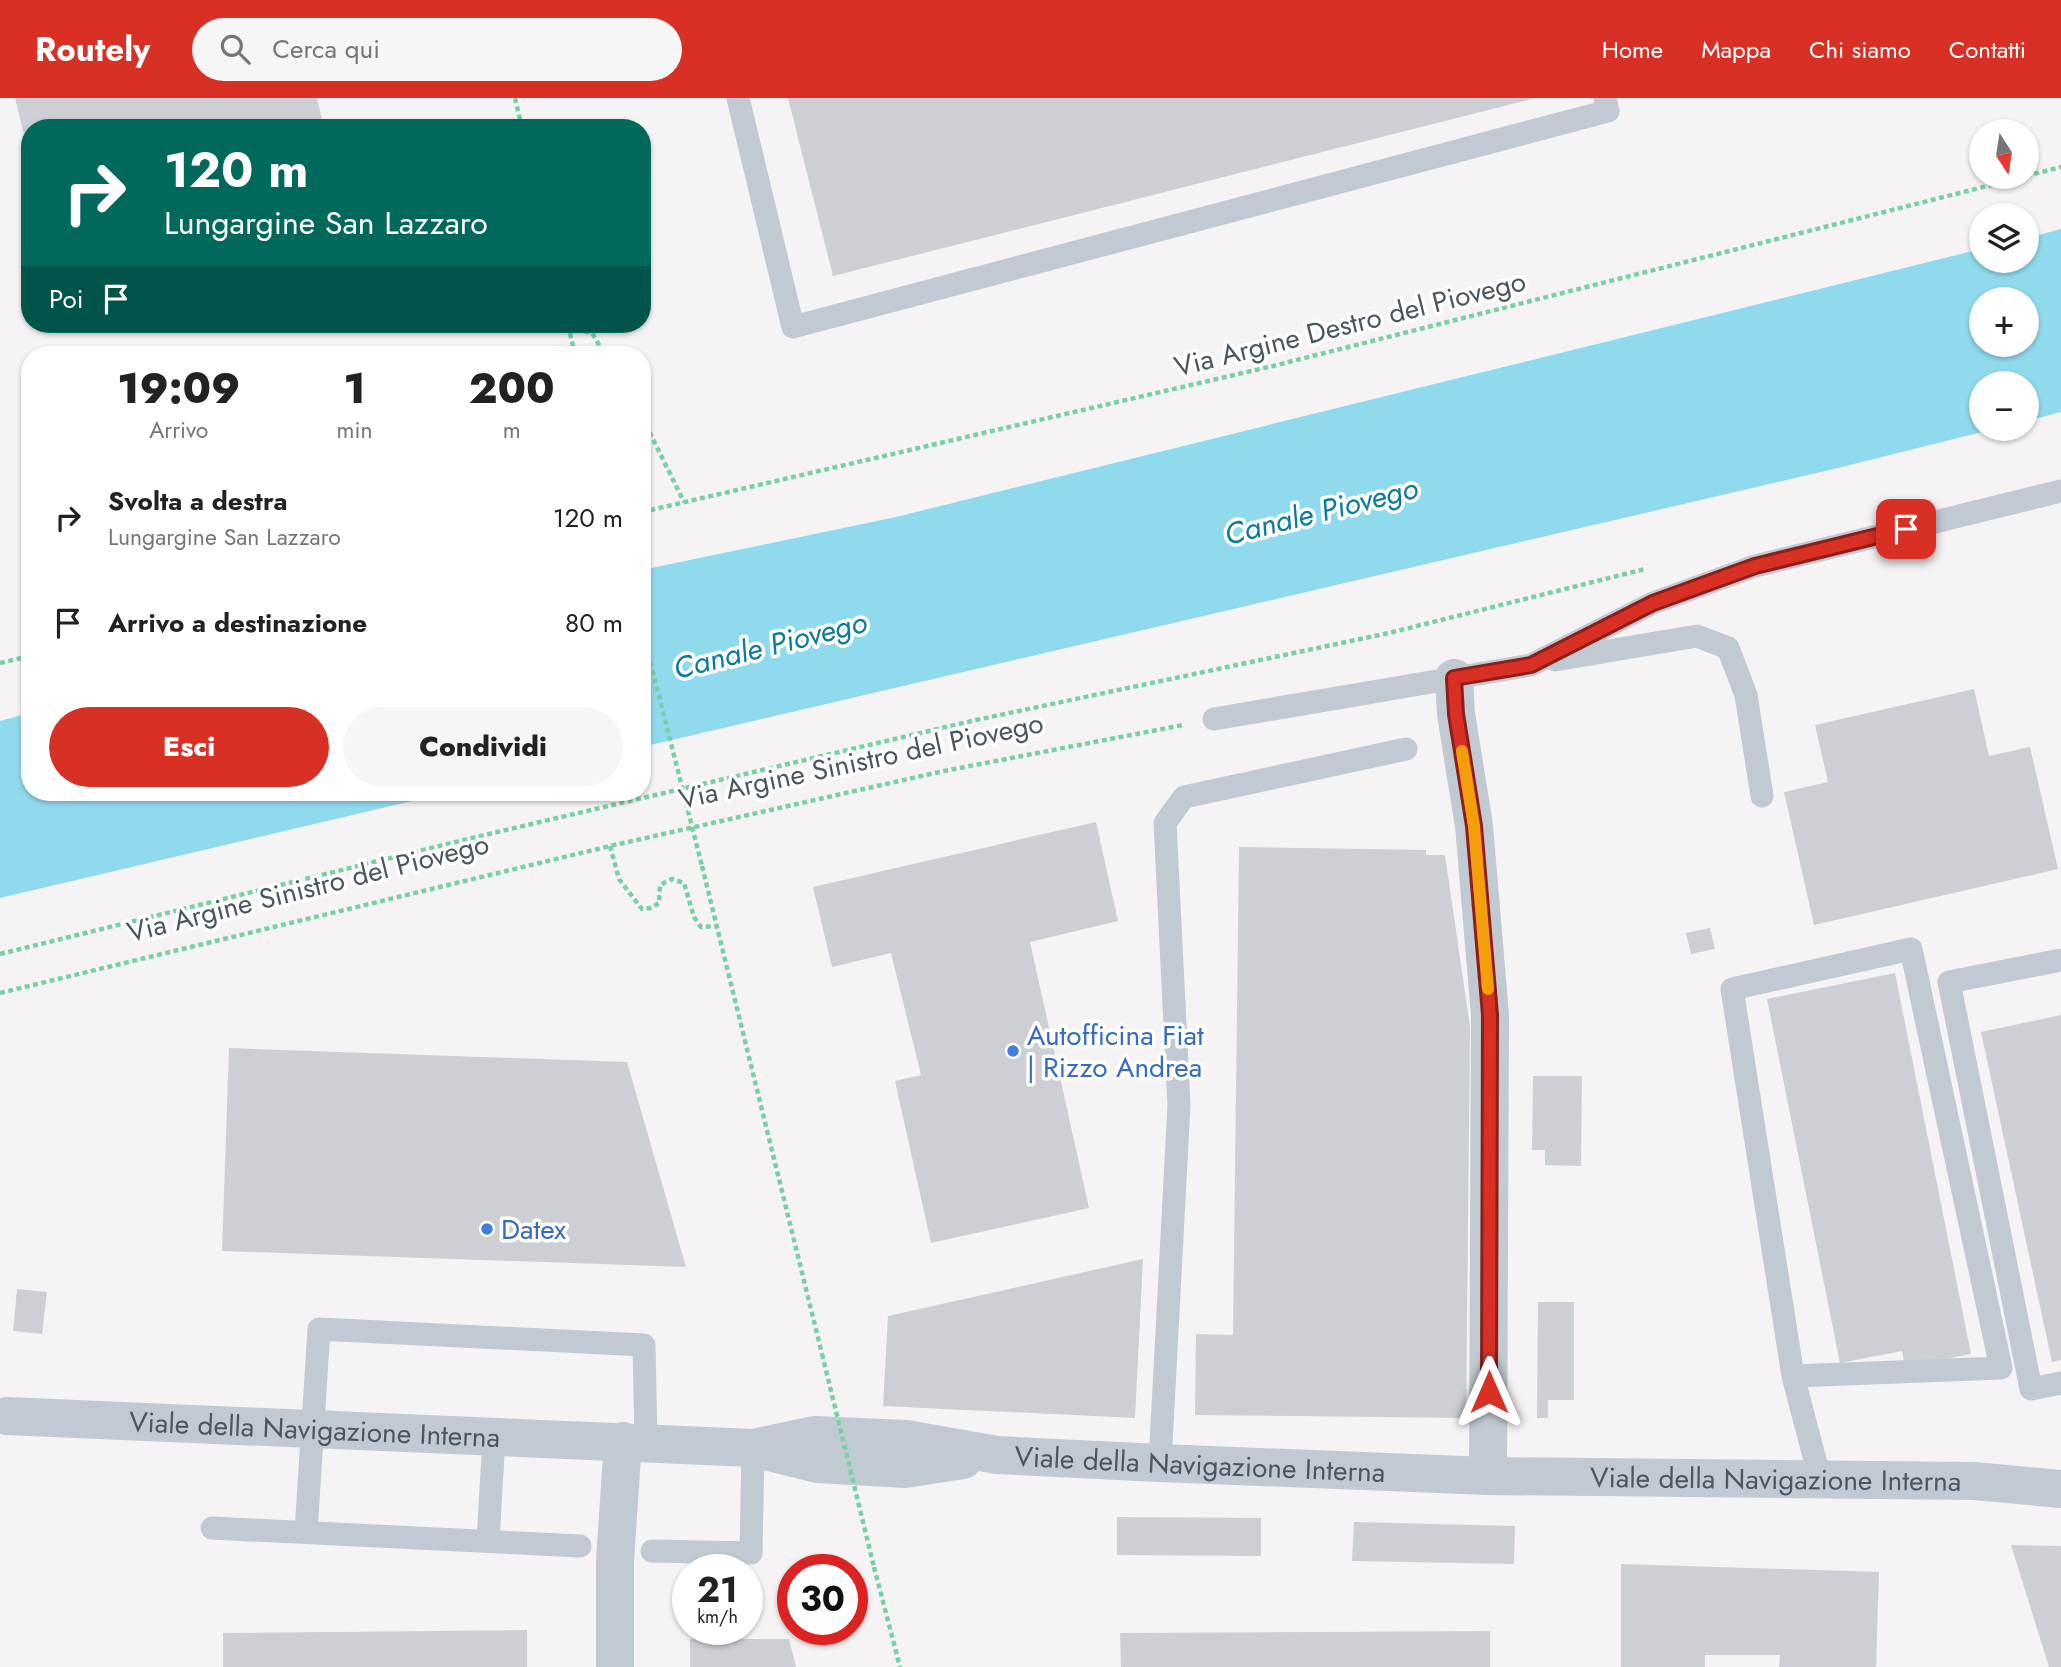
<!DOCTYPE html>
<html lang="it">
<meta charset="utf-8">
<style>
:root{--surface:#fff;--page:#f6f6f6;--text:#222;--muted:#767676;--accent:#d93025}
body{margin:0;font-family:Jost,sans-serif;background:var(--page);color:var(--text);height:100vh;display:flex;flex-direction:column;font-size:26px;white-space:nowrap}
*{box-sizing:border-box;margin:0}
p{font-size:23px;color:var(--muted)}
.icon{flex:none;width:38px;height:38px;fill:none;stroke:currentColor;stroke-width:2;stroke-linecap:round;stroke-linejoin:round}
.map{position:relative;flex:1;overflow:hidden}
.sheet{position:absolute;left:21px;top:248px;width:630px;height:455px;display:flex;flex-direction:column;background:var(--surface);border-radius:28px;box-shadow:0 2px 5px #0004}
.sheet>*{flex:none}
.top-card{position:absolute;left:21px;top:21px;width:630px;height:214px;border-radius:28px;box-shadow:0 2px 5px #0004;background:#00695c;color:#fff;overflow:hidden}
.needle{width:46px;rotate:168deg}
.buttons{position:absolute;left:1969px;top:21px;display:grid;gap:14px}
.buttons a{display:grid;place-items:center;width:70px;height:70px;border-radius:50%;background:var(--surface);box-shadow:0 2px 5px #0004;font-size:35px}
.speed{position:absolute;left:672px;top:1456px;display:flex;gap:14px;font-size:35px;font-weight:700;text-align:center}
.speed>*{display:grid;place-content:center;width:91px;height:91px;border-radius:50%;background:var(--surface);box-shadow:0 2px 5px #0004;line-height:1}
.speed small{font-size:18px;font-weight:400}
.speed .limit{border:10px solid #d22;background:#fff;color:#111}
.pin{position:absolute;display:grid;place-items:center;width:60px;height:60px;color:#fff;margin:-30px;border-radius:14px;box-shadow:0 4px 10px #0006}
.me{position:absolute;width:77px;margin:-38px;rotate:0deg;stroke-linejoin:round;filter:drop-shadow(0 0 5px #0008)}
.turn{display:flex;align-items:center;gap:24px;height:147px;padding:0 28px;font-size:32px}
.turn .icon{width:91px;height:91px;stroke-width:2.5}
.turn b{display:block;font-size:49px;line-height:60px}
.then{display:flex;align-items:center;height:66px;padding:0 28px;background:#0003;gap:14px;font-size:26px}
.eta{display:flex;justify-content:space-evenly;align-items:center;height:119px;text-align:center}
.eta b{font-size:42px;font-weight:800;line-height:49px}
.button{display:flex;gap:14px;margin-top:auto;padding:14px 28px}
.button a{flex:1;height:80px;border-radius:42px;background:var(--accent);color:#fff;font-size:28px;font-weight:800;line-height:80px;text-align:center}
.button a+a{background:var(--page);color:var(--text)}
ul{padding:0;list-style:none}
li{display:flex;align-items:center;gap:21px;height:105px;padding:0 28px}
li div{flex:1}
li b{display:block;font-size:26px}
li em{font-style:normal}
header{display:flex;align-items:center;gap:42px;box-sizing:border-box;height:98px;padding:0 35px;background:var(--accent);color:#fff}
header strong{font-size:33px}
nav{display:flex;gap:38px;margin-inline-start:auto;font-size:24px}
.search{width:490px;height:63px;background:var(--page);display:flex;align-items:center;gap:18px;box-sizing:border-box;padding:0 24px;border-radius:38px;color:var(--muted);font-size:26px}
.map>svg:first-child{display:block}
</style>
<header>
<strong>Routely</strong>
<div class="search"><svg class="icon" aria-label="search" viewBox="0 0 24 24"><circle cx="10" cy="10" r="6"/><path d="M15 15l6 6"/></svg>Cerca qui</div>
<nav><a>Home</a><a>Mappa</a><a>Chi siamo</a><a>Contatti</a></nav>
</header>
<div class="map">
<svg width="2061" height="1569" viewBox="0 0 2061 1569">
<rect width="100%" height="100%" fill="#f5f3f3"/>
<g fill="#90daee" fill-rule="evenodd">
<path d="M 2061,131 L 2061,314 L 2027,323 L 2026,285 L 1981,285 L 1981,331 L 1994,331 L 1834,371 L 642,649 L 642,472 L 896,419 L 1981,151 L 1981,163 L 2026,163 L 2027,140 ZM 1981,201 L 2026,201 L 2026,247 L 1981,247 Z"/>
<polygon points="30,615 30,695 446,695 0,800 0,623"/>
</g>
<g fill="#cdcfd5">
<polygon points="15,0 317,0 324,30 30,30 29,57"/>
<polygon points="788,0 1531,0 1532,1 833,178"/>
<polygon points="1974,591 1989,658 2030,649 2058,771 1814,827 1784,694 1828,684 1815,627"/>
<polygon points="1096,724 1118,823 1030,844 1089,1110 931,1145 895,983 921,977 891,855 832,869 813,789"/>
<polygon points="1239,749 1426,752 1426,757 1445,757 1470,929 1466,1320 1195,1317 1196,1236 1233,1237"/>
<polygon points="1710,830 1715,851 1691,856 1686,835"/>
<polygon points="1895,875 1971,1256 1905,1269 1902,1253 1840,1265 1767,901"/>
<polygon points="2061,917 2061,1262 2052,1264 1981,934"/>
<polygon points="229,950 627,964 686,1169 222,1153"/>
<polygon points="1533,978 1582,978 1581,1068 1545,1067 1545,1052 1532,1052"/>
<polygon points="1143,1161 1135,1320 883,1308 888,1218"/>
<polygon points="17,1191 47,1194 42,1236 13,1233"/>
<polygon points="1538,1204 1574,1204 1574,1302 1548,1302 1548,1320 1537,1320"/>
<polygon points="1117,1419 1261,1420 1261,1458 1117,1457"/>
<polygon points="1354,1424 1515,1428 1514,1466 1352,1463"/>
<polygon points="2011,1447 2061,1448 2061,1569 2049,1569"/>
<polygon points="1621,1466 1879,1474 1876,1569 1779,1569 1780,1557 1705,1557 1705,1569 1621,1569"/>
<polygon points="527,1532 527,1569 223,1569 223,1535"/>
<polygon points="1490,1533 1490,1569 1121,1569 1120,1535"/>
<polygon points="690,1541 789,1541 796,1569 690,1569"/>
</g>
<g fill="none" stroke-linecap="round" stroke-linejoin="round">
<g stroke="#7ad0a6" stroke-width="4.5" stroke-dasharray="5 3.5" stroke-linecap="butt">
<polyline points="515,0 522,30"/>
<polyline points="2026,78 2061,69"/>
<polyline points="568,227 575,257"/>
<polyline points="568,229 592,235 605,257"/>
<polyline points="642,319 684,404"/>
<polyline points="642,414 1273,268 2023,79"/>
<polyline points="0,565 30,558"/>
<polyline points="610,748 619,781 642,811 651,810 659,805 660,787 672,781 684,785 694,819 701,829 715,828"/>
<polyline points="702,768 822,1256"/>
<polyline points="0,856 476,739 976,622 1389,535 1645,471"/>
<polyline points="0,895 610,748 944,673 1183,627"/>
<polyline points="874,1469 900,1569"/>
</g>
<g stroke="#c1cad2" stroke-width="23">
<polyline points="738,0 793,229 1608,13 1605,0"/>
<polyline points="1555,562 1697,538 1728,550 1746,597 1762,698"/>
<polyline points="1214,621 1531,567 1653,505 1755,468 2061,393"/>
<polyline points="2061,862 1949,884 2031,1291 2061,1285"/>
<polyline points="1793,1278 2001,1270 1911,851 1732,891 1793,1278 1820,1381"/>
<polyline points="1160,1365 1179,1007 1165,725 1184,699 1406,651"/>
<polyline points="212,1430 580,1448"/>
<polyline points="306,1434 319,1231 644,1247 646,1344"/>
<polyline points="488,1443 494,1339"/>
<polyline points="652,1453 751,1455 753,1350"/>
</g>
<g stroke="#c1cad2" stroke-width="38">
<polyline points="1454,580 1456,616 1474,728 1490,917 1488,1378"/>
<path id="s1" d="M 7,1318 L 753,1350 L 818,1366 L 905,1371 L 963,1362"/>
<path id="s2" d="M 753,1350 L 814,1337 L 906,1341 L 997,1357 L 1160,1365 L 1488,1378 L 1974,1383 L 2061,1391"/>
<polyline points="615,1569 615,1463 623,1343"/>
</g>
<g stroke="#7ad0a6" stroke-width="4.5" stroke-dasharray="5 3.5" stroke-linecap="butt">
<polyline points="642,531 702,768"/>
<polyline points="822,1256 874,1469"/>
</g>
</g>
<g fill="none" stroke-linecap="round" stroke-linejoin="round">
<g stroke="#8d1f18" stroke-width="18">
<polyline id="route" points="1489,1294 1490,917 1474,728 1456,616 1454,580 1531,567 1653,505 1755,468 1906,431"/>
</g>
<use href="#route" stroke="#d93025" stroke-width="12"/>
<polyline stroke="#f59e0b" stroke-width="12" points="1462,653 1474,728 1488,891"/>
</g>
<g fill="#3f7fe0" stroke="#fff" stroke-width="2.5">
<circle cx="1013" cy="953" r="7"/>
<circle cx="487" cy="1131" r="7"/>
</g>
<g text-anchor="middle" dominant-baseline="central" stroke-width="7" stroke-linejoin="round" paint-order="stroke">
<g font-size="28" fill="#4a5661" stroke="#fff">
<text transform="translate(1350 226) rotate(-14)">Via Argine Destro del Piovego</text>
<text transform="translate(861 663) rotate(-12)">Via Argine Sinistro del Piovego</text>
<text transform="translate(308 790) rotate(-14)">Via Argine Sinistro del Piovego</text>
<text stroke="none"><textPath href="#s1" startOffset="308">Viale della Navigazione Interna</textPath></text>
<text stroke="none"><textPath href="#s2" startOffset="450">Viale della Navigazione Interna</textPath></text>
<text stroke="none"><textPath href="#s2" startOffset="1026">Viale della Navigazione Interna</textPath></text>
</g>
<g font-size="28" fill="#366cbe" stroke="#fff" text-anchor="start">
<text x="1027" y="937">Autofficina Fiat<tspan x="1027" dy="32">| Rizzo Andrea</tspan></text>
<text x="501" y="1131">Datex</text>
</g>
<g font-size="30" font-style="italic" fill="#0c7c9b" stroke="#fff">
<text transform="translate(1321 413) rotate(-14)">Canale Piovego</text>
<text transform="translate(770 547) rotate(-14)">Canale Piovego</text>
</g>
</g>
</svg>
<div class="buttons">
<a><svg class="needle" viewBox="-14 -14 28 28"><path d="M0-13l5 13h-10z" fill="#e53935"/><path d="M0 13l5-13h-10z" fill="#767676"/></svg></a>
<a><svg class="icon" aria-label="layers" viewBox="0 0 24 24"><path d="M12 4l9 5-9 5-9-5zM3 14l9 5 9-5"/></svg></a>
<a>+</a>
<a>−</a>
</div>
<div class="speed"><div>21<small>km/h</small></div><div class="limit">30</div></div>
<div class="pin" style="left:1906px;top:431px;background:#d93025"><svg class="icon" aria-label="arrive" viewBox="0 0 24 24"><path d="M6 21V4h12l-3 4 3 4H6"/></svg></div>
<svg class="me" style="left:1489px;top:1294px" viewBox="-20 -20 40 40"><path d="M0-17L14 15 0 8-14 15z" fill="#d93025" stroke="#fff" stroke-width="4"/></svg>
<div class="top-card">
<div class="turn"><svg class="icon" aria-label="right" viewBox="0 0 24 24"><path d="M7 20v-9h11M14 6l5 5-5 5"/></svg><div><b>120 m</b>Lungargine San Lazzaro</div></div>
<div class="then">Poi<svg class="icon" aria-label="arrive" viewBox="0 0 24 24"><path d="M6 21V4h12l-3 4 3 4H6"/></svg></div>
</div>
<section class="sheet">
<div class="eta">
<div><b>19:09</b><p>Arrivo</p></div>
<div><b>1</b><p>min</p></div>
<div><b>200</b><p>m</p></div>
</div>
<ul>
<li><svg class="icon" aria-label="right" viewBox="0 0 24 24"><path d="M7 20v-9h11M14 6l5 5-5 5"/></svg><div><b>Svolta a destra</b><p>Lungargine San Lazzaro</p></div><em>120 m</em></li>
<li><svg class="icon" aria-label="arrive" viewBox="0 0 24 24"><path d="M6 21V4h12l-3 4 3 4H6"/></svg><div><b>Arrivo a destinazione</b></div><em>80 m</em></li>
</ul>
<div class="button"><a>Esci</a><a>Condividi</a></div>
</section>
</div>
